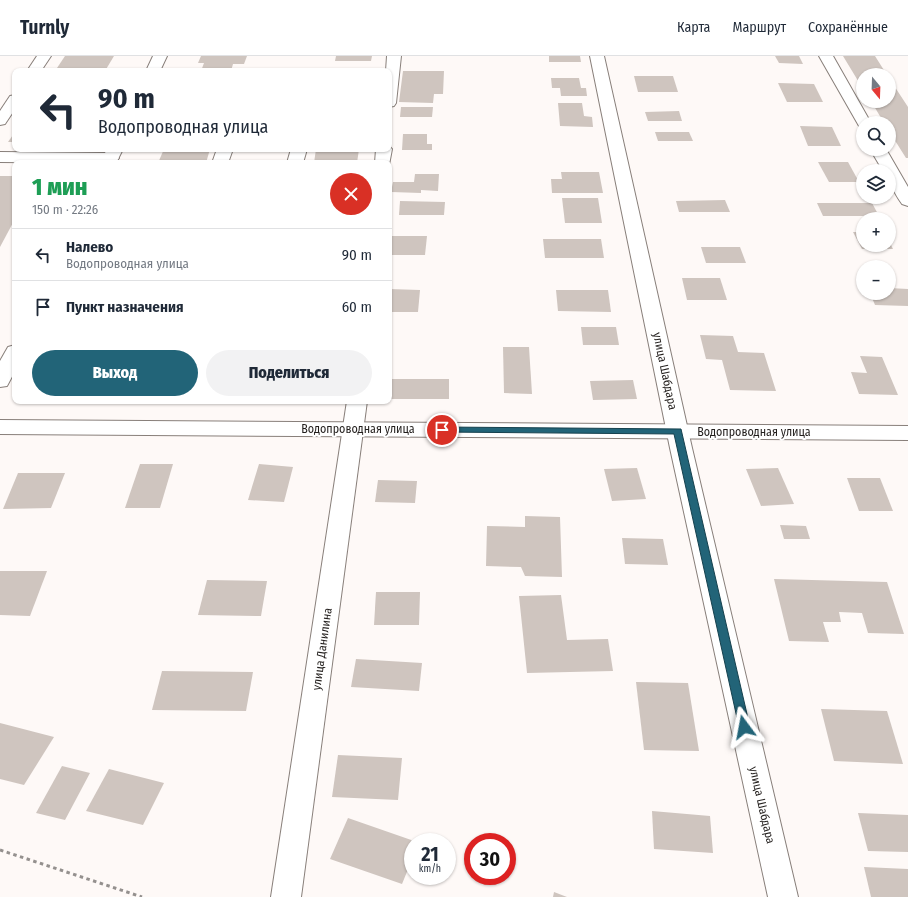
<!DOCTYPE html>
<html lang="ru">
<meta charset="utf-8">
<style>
:root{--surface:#fff;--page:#f2f2f3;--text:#1f2937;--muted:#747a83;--line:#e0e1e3;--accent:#226478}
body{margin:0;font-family:"Fira Sans Condensed",sans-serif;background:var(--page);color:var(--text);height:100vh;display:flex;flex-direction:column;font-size:15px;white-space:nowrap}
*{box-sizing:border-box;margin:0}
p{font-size:13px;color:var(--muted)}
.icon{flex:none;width:22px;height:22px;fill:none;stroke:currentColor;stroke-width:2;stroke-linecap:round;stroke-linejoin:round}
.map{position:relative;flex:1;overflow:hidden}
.sheet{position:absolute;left:12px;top:104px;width:380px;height:244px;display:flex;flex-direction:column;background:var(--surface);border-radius:8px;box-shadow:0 1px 3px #0004}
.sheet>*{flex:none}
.guide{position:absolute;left:12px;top:12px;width:380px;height:84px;border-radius:8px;box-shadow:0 1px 3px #0004;background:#fff;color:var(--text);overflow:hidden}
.needle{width:26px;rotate:161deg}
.fabs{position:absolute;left:856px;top:12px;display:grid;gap:8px}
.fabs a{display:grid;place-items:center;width:40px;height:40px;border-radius:50%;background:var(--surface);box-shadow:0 1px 3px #0004;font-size:20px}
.speed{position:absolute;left:404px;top:777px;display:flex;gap:8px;font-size:20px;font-weight:700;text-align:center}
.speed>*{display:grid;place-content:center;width:52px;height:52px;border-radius:50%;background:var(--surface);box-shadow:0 1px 3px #0004;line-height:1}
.speed small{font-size:10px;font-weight:400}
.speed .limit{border:6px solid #d22;background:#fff;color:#111}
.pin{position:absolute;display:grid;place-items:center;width:34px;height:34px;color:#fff;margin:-17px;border:2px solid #fff;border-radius:50%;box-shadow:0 1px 4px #0007}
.me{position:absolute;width:44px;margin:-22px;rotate:347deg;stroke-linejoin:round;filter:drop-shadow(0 0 3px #0008)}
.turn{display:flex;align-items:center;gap:14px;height:84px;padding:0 20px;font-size:18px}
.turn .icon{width:52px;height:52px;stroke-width:2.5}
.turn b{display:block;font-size:28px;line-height:34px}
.round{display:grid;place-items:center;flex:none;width:42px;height:42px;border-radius:21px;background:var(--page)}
.summary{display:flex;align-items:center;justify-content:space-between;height:68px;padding:0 20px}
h1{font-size:24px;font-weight:800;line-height:30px;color:#1e9e55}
.action{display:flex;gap:8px;margin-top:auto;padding:8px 20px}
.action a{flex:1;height:46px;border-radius:24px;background:var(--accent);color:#fff;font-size:16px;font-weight:800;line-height:46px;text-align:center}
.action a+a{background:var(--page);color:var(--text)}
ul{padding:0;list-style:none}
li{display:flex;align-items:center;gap:12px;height:52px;padding:0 20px;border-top:1px solid var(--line)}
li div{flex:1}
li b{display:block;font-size:15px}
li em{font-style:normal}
header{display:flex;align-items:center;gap:24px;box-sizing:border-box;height:56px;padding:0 20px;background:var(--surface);border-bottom:1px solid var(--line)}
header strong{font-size:19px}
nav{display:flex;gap:22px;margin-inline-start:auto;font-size:14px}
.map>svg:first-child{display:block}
</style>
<header>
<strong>Turnly</strong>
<nav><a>Карта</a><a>Маршрут</a><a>Сохранённые</a></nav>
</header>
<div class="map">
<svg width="908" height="841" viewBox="0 0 908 841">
<rect width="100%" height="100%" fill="#fef9f7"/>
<g fill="#cfc5bf">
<polygon points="65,0 114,0 105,15 55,15"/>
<polygon points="201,0 247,0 244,8 233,8 231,15 201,15 204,7 198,7"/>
<polygon points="336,0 372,0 371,5 335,5"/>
<polygon points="549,0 580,0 581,6 549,6"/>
<polygon points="775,0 799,0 803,8 779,7"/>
<polygon points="843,0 875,0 887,19 863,19 863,33"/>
<polygon points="403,15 444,15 443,38 434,38 433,47 399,46"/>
<polygon points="634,20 673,20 678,36 638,36"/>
<polygon points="551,22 579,22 581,32 586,32 587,40 561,40 560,32 552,32"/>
<polygon points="889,22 908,51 908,102 906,102 889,75 889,67 884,67 871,45 889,45"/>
<polygon points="778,27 814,28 823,46 787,46"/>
<polygon points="558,47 582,47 584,60 592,61 593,71 560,70"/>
<polygon points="401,51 433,51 432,61 400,61"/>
<polygon points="679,55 682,65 648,65 645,56"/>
<polygon points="800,70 832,71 841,90 808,90"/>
<polygon points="15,76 15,86 8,86"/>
<polygon points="655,76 689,76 693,85 658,85"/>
<polygon points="403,78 427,78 427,88 432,88 432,94 402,94"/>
<polygon points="164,93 210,93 206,107 158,107"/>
<polygon points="316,93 359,93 357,107 314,107"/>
<polygon points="818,106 848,106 859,126 829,126"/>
<polygon points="561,116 599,116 603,137 552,137 551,123 562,123"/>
<polygon points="415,118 439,118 438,135 421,134 421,137 391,136 393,126 414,126"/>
<polygon points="0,120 15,120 15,163 0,191"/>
<polygon points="562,142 598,142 602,167 565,167"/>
<polygon points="725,144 730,156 679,156 676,145"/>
<polygon points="400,145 445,146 444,159 399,159"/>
<polygon points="817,147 872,147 879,160 823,160"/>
<polygon points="853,176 863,176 863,189 889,189 889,185 893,193 862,193"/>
<polygon points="389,180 427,180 425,199 389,199"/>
<polygon points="543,183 601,183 604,202 545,202"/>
<polygon points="701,191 740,191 746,207 706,207"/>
<polygon points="682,222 720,222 727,244 687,244"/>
<polygon points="889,232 908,233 908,250 875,249 870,237 889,237"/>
<polygon points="389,233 420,234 418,256 389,256"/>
<polygon points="556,234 608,234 611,256 558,255"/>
<polygon points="581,271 616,271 619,289 583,289"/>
<polygon points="700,279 733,280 738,296 764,297 776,335 730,334 722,304 706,303"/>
<polygon points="503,291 529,291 532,338 504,337"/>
<polygon points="860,300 882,301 898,339 859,338 851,316 867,317"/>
<rect x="389" y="323" width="60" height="20"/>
<polygon points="633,324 637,343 593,344 590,325"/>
<polygon points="140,408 173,408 160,452 125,452"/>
<polygon points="259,408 293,411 284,446 248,444"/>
<polygon points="637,412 646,443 612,445 604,413"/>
<polygon points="778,412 794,448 761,450 746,413"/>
<polygon points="18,417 65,417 51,452 3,453"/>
<polygon points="847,422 880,422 893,455 859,455"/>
<polygon points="378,424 417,425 415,447 375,446"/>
<polygon points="525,460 560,461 562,521 525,520 521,511 486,510 487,470 525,471"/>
<polygon points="780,469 806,470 810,483 784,483"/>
<polygon points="622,482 663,483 668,509 625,508"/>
<polygon points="0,515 47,515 30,560 0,559"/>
<polygon points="774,523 887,526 904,578 868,577 862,557 839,556 841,566 823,566 829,586 789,585"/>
<polygon points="207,524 267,525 261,560 198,559"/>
<polygon points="376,536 420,536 419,569 374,569"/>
<polygon points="561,539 567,584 608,583 613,615 527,617 519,540"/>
<polygon points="356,603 422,607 419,635 351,631"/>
<polygon points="162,615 253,616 246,655 152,654"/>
<polygon points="636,626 688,627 699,695 644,694"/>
<polygon points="821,653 887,655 903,708 834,705"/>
<polygon points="0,667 54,681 24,729 0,723"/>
<polygon points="338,699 402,702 398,744 332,741"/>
<polygon points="62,710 90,717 65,764 36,757"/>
<polygon points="109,713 164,727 143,769 86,755"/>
<polygon points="652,755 710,760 713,797 654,793"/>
<polygon points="858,757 908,759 908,796 868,795"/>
<polygon points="348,762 417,786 413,786 413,801 402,828 330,803"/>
<polygon points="864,811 908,813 908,841 871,841"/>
<polygon points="554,836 567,841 553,841"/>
</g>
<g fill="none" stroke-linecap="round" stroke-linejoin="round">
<g stroke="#887f7a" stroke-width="2">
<g id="minor">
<polygon points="37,0 51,0 41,15 27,15"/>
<polygon points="387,0 401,0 396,47 394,50 389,51 389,15 386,15"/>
<polygon points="590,0 604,0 692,392 798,841 768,841 670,392"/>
<polygon points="819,0 833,0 871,67 863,67 863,71 859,70"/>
<polygon points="15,39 15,53 5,68 0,69 0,55 10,40"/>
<polygon points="389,90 392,93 389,109 389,107 375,107 376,93 389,93"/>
<polygon points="217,93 233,93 228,107 212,107"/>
<polygon points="291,93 307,93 303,107 287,107"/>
<path d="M 870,93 L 886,93 L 908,131 L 908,150 L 902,148 C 895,138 889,128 889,115 L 883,115 Z"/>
<polygon points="0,96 111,97 116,99 119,102 116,105 111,107 0,106"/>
<polygon points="347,345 367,345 301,841 271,841"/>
</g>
</g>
<g stroke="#887f7a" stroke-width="2">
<g id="major">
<polygon points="153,0 167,0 160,15 146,15"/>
<polygon points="107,93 123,93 116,107 100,107"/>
<polygon points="15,289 15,315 7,330 0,331 0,305 8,291"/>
<polygon points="0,364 908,370 908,384 0,378"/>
</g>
</g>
<polyline stroke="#94908e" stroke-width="3" stroke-dasharray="3.5 3.5" stroke-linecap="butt" points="0,794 142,841"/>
<use href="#minor" fill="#fff" fill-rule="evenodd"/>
<use href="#major" fill="#fff" fill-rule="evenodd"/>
</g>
<polygon fill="#226478" stroke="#16414e" points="442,371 681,373 750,671 748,674 744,676 740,674 739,671 674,378 439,376 439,372"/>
<g text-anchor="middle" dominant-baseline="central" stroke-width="4" stroke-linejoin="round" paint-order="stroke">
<g font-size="12" fill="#221e1c" stroke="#fff">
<text transform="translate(665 315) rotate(78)">улица Шабдара</text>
<text x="358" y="373">Водопроводная улица</text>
<text x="754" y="376">Водопроводная улица</text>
<text transform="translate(322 593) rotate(-82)">улица Данилина</text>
<text transform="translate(762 749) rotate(77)">улица Шабдара</text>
</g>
</g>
</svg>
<div class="fabs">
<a><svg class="needle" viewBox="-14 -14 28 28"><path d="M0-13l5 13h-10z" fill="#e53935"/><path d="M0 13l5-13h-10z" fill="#747a83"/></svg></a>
<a><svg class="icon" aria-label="search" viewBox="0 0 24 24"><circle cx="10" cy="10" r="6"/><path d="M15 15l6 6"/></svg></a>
<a><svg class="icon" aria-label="layers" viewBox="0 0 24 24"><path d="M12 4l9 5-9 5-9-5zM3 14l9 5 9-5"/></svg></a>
<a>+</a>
<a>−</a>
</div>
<div class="speed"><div>21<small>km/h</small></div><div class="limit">30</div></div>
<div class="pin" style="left:442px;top:374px;background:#d93025"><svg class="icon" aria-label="arrive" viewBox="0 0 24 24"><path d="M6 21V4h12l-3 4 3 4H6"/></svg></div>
<svg class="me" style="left:744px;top:671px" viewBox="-20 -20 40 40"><path d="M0-17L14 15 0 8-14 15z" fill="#226478" stroke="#fff" stroke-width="4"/></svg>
<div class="guide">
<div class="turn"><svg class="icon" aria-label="left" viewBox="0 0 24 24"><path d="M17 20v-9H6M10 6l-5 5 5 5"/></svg><div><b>90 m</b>Водопроводная улица</div></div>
</div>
<section class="sheet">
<div class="summary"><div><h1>1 мин</h1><p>150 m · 22:26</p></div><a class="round" style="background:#d93025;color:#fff"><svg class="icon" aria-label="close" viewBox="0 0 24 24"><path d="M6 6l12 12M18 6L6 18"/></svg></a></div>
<ul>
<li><svg class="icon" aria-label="left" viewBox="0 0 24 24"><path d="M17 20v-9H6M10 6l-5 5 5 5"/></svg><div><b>Налево</b><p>Водопроводная улица</p></div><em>90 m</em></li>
<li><svg class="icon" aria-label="arrive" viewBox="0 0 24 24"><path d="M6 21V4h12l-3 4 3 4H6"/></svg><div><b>Пункт назначения</b></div><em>60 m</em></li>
</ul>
<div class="action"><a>Выход</a><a>Поделиться</a></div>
</section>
</div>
